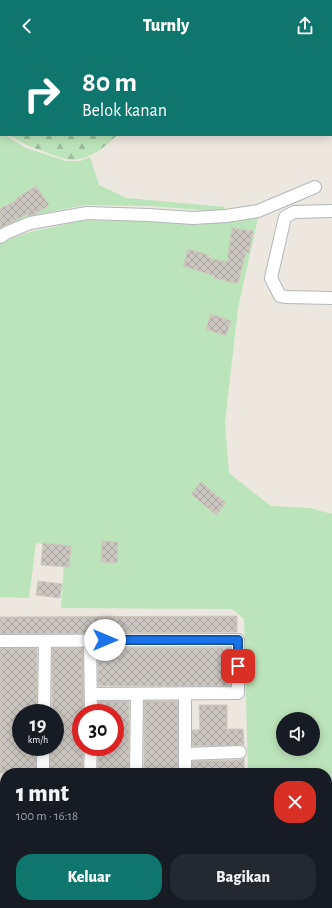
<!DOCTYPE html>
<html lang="id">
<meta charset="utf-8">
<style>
:root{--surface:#171b24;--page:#242831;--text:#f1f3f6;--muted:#9ea1a6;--accent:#0f766e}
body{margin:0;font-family:"Alegreya Sans",sans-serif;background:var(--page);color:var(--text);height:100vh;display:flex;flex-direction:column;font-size:15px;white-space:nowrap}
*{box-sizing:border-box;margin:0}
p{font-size:13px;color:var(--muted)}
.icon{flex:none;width:22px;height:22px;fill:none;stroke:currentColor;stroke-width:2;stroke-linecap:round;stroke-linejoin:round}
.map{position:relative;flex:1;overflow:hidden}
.drawer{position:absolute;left:0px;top:716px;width:332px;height:140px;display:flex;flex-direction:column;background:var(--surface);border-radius:16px 16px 0 0;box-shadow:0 2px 10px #0003}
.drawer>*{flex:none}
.hud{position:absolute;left:0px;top:0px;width:332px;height:84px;box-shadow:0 2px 10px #0003;background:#0f766e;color:#fff;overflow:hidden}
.fabs{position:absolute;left:276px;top:660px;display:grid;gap:8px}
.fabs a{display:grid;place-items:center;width:44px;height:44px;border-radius:50%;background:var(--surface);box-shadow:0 2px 10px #0003;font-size:20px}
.speed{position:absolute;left:12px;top:652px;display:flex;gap:8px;font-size:20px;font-weight:700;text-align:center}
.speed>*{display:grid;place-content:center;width:52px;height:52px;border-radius:50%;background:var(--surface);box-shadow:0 2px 10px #0003;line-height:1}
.speed small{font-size:10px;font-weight:400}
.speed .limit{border:6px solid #d22;background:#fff;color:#111}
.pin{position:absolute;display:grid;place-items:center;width:34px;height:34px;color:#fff;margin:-17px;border-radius:8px;box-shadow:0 2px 6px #0006}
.me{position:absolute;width:44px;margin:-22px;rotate:90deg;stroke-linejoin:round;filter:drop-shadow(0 0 3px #0008)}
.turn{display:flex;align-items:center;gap:14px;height:84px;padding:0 16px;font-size:18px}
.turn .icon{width:52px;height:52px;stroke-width:2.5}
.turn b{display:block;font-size:28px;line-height:34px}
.round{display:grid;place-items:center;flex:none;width:42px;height:42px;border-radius:16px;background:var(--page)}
.overview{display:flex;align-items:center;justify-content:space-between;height:68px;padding:0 16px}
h1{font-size:24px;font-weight:800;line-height:30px}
.action{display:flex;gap:8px;margin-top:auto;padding:8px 16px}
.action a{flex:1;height:46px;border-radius:16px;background:var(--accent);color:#fff;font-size:16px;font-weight:800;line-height:46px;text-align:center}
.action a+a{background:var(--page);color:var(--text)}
header{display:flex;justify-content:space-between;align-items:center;height:52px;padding:0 16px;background:var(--accent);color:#fff;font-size:18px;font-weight:800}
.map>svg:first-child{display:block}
</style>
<header><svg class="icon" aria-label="back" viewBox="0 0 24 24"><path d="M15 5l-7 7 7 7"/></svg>Turnly<svg class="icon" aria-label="share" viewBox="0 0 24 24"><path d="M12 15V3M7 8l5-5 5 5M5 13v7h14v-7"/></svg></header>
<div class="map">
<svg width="332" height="856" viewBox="0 0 332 856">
<defs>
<pattern id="forest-firs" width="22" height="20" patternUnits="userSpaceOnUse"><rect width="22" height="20" fill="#bce4ba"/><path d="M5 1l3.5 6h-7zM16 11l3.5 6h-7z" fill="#9cbc9b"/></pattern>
<pattern id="building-cross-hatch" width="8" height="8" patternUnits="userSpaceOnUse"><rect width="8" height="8" fill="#cbc6c0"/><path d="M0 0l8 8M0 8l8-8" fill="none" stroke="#a8a49f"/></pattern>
</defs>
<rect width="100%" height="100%" fill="#ece8df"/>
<g fill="#bce4ba" fill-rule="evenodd">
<polygon points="0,82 5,83 26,96 66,109 80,109 90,105 99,133 127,146 225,155 225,160 150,154 85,153 25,165 0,177"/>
<path d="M 258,166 L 238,256 L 225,371 L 229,421 L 271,454 L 310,456 L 332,462 L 332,856 L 229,856 L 227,854 L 182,854 L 181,851 L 327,851 L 327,721 L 248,721 L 244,567 L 232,557 L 61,556 L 65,496 L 36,491 L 29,546 L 0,545 L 0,192 L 4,189 L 30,180 L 84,168 L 150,169 L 195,173 ZM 283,667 L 313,667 L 313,697 L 283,697 Z"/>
</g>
<g fill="url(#forest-firs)">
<polygon points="0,0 147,0 1,1 1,80"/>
<path d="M 9,83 L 117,83 C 105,96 85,111 66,107 C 60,106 54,103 48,101 C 33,96 22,91 9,83 Z"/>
</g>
<g fill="url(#building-cross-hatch)" stroke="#d0c9bd">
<polygon points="36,134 49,153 34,163 28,164 27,162 0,176 0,157 17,148 16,147"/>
<polygon points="232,176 253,179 249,201 246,200 238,232 214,226 215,224 183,214 188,197 209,203 208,206 227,210"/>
<polygon points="211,262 231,269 226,284 206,277"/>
<polygon points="201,430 226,451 216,463 191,442"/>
<polygon points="102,489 118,490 117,511 101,510"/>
<polygon points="43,491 71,494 69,515 41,513"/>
<polygon points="38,529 62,532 60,546 36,543"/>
<polygon points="237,564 237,580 0,582 0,565"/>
<polygon points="0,596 37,596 37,661 21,661 21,695 36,695 36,721 0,721"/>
<polygon points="52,596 83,596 84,661 81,661 81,695 83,695 83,721 50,721 50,695 55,695 55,661 52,661"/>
<rect x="98" y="596" width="132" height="38"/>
<polygon points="98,649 129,649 129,721 98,721 98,695 115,695 115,661 98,661"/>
<rect x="144" y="649" width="34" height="72"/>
<polygon points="199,653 227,653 227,677 243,677 244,693 192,694 192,678 200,678"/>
<polygon points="244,706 244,721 192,721 192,709 240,708"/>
</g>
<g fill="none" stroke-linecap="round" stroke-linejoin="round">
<g stroke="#b2b6ba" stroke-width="14">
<g id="minor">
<polyline points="332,159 294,160 285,165 271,226 280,244 286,245 332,246"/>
<polyline points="0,185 6,181 30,171 87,161 148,163 193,166 226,164 258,159 315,135"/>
<polyline points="90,588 91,661"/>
<polyline points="0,589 238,588 238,641 91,642"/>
<polyline points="185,642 185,721"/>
<polyline points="44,661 45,589"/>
<polyline points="185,702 240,700"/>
<polyline points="43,721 43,695"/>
<polyline points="90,721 91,695"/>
<polyline points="136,721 137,642"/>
<polyline points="0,738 5,738"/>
<polyline points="0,838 2,856"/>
</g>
</g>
<use href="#minor" stroke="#fff" stroke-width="12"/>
</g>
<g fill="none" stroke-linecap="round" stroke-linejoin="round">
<g stroke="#114b97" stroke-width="10">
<polyline id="route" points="105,588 238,588 238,614"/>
</g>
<use href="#route" stroke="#1a73e8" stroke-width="7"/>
</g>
</svg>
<div class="fabs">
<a><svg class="icon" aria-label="sound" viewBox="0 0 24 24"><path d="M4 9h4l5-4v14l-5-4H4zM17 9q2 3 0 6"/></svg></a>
</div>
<div class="speed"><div>19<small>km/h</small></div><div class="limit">30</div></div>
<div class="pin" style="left:238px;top:614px;background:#d93025"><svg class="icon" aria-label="arrive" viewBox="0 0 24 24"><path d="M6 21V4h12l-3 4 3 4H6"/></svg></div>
<svg class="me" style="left:105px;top:588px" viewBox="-20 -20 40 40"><circle r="19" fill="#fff"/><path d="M0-13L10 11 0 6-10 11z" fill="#1a73e8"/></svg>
<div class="hud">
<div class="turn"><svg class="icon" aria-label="right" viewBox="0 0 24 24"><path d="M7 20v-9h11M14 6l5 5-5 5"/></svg><div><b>80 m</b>Belok kanan</div></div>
</div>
<section class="drawer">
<div class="overview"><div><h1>1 mnt</h1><p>100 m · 16:18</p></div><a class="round" style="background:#d93025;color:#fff"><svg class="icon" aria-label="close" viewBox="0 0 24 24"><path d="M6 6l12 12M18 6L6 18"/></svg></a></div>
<div class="action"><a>Keluar</a><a>Bagikan</a></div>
</section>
</div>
